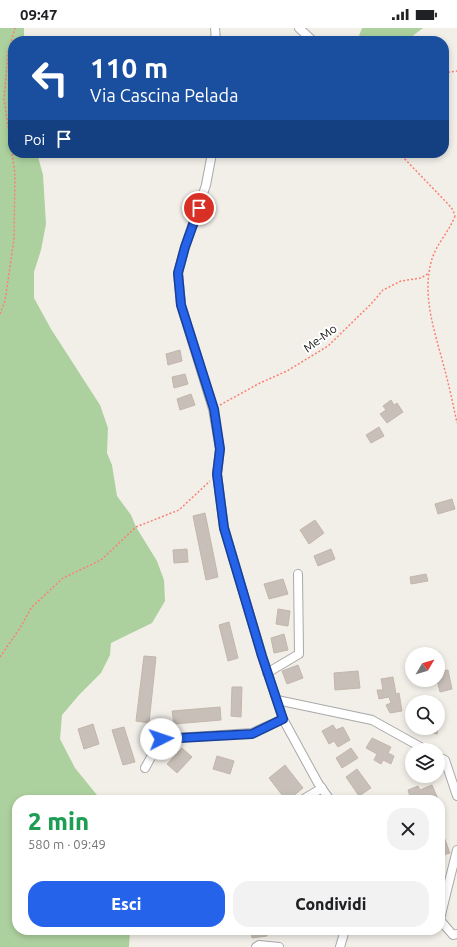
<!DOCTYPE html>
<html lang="it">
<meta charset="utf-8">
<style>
:root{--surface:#fff;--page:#f2f2f2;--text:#202124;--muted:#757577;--accent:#2563eb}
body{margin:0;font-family:Ubuntu,sans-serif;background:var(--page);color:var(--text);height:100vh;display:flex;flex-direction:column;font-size:15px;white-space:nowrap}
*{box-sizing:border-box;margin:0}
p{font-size:13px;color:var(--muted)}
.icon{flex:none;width:22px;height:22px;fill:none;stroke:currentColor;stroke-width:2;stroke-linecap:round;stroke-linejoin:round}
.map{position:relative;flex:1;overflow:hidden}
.drawer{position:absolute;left:12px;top:767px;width:433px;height:140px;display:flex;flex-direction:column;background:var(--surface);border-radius:16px;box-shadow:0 2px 6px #0003}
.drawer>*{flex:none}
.top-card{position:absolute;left:8px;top:8px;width:441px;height:122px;border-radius:16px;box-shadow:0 2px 6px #0003;background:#1a4fa0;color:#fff;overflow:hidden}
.needle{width:26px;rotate:52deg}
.tools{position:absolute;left:405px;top:619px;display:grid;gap:8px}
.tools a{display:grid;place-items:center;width:40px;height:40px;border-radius:50%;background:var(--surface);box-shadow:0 2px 6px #0003;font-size:20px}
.pin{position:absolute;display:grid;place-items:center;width:34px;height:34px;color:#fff;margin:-17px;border:2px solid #fff;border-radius:50%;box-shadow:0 1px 4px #0007}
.me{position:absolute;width:44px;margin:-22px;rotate:86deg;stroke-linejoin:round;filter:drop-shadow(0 0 3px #0008)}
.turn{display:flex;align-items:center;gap:14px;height:84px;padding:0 16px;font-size:18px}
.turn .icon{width:52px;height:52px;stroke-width:2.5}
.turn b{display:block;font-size:28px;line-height:34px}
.then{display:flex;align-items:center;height:38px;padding:0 16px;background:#0003;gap:8px;font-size:15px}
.round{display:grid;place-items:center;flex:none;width:42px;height:42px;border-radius:16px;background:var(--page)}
.overview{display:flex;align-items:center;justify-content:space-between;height:68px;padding:0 16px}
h1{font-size:24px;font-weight:800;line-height:30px;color:#1e9e55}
.button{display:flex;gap:8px;margin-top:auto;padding:8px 16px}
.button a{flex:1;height:46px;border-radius:16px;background:var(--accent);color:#fff;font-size:16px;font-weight:800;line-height:46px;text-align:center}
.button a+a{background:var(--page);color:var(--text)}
.status{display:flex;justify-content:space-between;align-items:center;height:28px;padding:0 20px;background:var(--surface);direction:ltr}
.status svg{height:11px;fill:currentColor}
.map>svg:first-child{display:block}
</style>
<div class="status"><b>09:47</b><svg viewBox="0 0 49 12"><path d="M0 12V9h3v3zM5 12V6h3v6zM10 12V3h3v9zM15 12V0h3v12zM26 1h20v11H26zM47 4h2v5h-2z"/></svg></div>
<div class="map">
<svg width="457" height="919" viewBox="0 0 457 919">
<rect width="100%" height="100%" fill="#f2efe9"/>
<g fill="#add19e">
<polygon points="0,0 24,0 24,13 13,13 13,125 37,125 43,147 46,196 41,222 34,244 34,270 51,301 100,377 108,400 107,425 112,437 117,468 131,487 136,499 157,533 164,552 165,573 152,595 111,615 110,627 101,645 79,667 62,687 60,711 75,740 101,772 17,772 17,902 130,902 129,919 0,919"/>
<polygon points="362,0 423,0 406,13 357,13"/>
</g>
<g fill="#c7bfb8" stroke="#c4b6ab">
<polygon points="180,322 182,333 168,337 166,326"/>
<polygon points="185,346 188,356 174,360 172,349"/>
<polygon points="191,366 195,377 180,382 177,371"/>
<polygon points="391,372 394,377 397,375 403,384 387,395 380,386 386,382 383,378"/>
<polygon points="379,399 384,408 371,415 366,407"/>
<polygon points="452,471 455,481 438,486 435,476"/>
<polygon points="205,485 218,549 206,552 193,488"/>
<polygon points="315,492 324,505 309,516 300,502"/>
<polygon points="187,521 188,534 174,535 173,522"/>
<polygon points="331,521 335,531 318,538 314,528"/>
<polygon points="426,546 428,553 411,556 410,549"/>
<polygon points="283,551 288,566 269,571 264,556"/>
<polygon points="278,581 290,583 288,598 276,596"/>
<polygon points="229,594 238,630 228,633 219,597"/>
<polygon points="284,606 288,622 274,625 271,610"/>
<polygon points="144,628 156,629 149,695 136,693"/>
<polygon points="298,637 303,650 287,656 282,643"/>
<polygon points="448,642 452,661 440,664 437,652 438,652 438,644"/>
<polygon points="358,643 360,660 335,662 334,645"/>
<polygon points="393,649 396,666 399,665 402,683 390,685 386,677 391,675 389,669 379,671 377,662 383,662 381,651"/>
<polygon points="232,659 242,659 241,689 231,688"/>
<polygon points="220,679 221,692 174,696 172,683"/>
<polygon points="438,691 440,692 437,706 422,702 422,700 438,700"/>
<polygon points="93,696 99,716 84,721 78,701"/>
<polygon points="333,697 336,702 343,699 350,712 338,719 334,713 329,716 322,703"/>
<polygon points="124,699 135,734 123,737 112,702"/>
<polygon points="372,710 391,719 388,725 394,728 391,736 383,732 381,736 374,732 377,726 366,720"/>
<polygon points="182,720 192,729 177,745 167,736"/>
<polygon points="351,720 358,730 342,740 336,730"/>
<polygon points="217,728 234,733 230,746 213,741"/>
<polygon points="285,737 303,760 288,772 286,772 269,750"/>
<polygon points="357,741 371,760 359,768 346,749"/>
<polygon points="432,757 438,771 411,772 408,762 418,758 420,762"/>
<polygon points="441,801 450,825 440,828 440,802"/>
<polygon points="251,902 266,902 267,908 252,910"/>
</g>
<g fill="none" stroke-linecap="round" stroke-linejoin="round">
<g stroke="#a9a9a9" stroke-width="10">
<g id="minor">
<polyline points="215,0 216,13"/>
<polyline points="299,0 313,13"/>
<polyline points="212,125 206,157 185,219 178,245 181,277 213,381 220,421 217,446 224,500 262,628 283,691 318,755 330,772"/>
<polyline points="267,645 299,626 298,546"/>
<polyline points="277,672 372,692 426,722"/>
<polyline points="438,729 445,732 457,768"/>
<polyline points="145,740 161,711 252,705 283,691"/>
<polyline points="302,772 322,760"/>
<polyline points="440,865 446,866 457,822"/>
<polyline points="440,891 446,866"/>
<polyline points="440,892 453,907 457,906"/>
<polyline points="256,919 259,917 279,919"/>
<polyline points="340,919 345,902"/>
</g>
</g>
<g stroke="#fa8072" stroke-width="1.5" stroke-dasharray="2 2" stroke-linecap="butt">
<polyline points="444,45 457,43"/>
<polyline points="399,125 448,176 453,182 455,188"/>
<path d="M 455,188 C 449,204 437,215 432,231 C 421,267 435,304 444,339 C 449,357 453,376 457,395"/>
<polyline points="0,286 5,273 14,211 15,146 4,71 8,25 15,0"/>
<polyline points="220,377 260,355 287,343 328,318 371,276 383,262 401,253 421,250 429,245"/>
<polyline points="0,629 20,600 31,580 63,550 101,532 136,499 179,482 210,453"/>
</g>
<use href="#minor" stroke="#fff" stroke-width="8"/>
</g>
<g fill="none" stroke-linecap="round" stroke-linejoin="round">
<g stroke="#184099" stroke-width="10">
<polyline id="route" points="161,711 252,706 283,691 262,628 224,500 217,446 220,421 214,381 181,277 178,245 185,219 199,180"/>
</g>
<use href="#route" stroke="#2563eb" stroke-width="7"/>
</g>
<g text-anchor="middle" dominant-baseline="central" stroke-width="4" stroke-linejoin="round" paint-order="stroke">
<g font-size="12" fill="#222" stroke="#fff">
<text transform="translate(320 310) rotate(-37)">Me-Mo</text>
</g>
</g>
</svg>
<div class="tools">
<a><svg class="needle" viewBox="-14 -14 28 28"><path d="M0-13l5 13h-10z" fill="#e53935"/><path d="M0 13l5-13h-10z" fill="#757577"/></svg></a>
<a><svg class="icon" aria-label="search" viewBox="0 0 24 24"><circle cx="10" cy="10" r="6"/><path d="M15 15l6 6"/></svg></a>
<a><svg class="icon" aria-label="layers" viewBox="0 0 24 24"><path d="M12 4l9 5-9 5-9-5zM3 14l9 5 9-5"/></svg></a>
</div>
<div class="pin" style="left:199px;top:180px;background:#d93025"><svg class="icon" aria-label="arrive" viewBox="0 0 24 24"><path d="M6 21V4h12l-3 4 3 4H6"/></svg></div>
<svg class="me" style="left:161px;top:711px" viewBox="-20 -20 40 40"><circle r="19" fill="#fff"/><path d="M0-13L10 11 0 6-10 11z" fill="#2563eb"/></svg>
<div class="top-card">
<div class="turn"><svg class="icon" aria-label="left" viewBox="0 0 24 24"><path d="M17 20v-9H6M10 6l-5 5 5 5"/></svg><div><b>110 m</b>Via Cascina Pelada</div></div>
<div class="then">Poi<svg class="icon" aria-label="arrive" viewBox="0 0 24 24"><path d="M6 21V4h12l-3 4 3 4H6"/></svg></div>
</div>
<section class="drawer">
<div class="overview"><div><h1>2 min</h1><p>580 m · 09:49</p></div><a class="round"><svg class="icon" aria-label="close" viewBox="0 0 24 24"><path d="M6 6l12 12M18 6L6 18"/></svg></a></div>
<div class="button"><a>Esci</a><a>Condividi</a></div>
</section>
</div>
